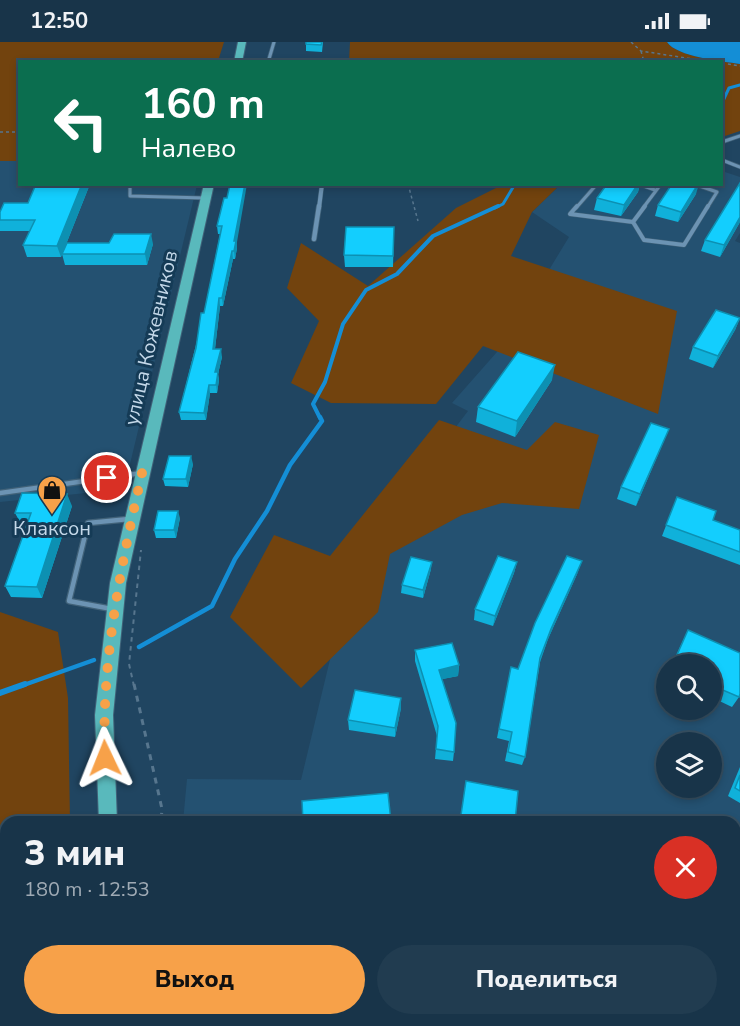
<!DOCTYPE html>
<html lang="ru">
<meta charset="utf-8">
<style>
:root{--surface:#183449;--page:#213c50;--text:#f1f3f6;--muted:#9faab4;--line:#364f61;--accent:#f7a149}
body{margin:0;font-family:"Nunito Sans",sans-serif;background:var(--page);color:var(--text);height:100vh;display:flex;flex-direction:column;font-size:22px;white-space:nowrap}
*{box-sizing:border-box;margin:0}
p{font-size:20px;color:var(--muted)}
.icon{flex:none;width:33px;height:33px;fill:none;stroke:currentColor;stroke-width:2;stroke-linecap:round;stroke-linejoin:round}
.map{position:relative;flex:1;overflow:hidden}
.side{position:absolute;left:0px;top:774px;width:741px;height:210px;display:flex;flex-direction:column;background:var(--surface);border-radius:18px 18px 0 0;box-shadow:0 3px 9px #0003,0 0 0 2px var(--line)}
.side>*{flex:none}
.top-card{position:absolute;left:18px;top:18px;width:705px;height:126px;border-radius:0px;box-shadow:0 3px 9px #0003,0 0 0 2px var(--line);background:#0b6e4f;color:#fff;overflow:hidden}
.buttons{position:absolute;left:656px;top:612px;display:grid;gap:12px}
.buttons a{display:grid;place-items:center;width:66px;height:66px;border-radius:50%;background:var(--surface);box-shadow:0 3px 9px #0003,0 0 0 2px var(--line);font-size:30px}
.pin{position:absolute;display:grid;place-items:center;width:51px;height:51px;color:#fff;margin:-26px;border:3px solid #fff;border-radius:50%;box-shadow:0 2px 6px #0007}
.me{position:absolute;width:66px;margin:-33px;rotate:358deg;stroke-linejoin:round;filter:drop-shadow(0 0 4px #0008)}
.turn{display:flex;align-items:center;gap:21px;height:126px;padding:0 24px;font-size:27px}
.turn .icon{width:78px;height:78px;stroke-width:2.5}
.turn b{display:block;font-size:42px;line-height:51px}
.round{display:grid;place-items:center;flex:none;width:63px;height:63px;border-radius:32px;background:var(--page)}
.summary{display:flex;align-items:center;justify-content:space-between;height:102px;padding:0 24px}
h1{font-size:36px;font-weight:800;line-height:45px}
.cta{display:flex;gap:12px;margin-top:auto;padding:12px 24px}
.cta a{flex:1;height:69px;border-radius:36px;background:var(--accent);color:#111;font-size:24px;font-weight:800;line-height:69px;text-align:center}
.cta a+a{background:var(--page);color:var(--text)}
.status{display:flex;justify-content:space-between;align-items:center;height:42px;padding:0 30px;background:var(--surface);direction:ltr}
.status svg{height:16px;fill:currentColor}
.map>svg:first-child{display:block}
</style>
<div class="status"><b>12:50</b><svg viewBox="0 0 49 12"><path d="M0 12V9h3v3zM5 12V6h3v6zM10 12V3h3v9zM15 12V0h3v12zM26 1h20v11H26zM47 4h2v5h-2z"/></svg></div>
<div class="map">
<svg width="740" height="984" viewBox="0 0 740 984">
<rect width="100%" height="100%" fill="#204561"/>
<g fill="#245171" fill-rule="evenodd">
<polygon points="0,119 19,119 20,142 197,143 124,447 0,460"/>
<path d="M 722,129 L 740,135 L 740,191 L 735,199 L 740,201 L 740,788 L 735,789 L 735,780 L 183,780 L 187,737 L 301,738 L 340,576 L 334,545 L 468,369 L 452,361 L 504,302 L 569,195 L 532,170 L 560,143 L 722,142 ZM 666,622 L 711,622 L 711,668 L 666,668 ZM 666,700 L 711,700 L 711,746 L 666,746 Z"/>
</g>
<g fill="#72430e">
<polygon points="0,0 224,0 218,19 20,20 19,119 0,119"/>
<path d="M 350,0 L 667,0 C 677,15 722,19 740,22 L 740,89 L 722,95 L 722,20 L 349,20 Z"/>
<polygon points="502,143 560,143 532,170 511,214 677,269 658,372 483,304 436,362 331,361 291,341 319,279 287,246 301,201 368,244 456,166"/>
<polygon points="439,378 527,408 555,380 599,393 579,467 502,461 462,473 390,512 378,570 301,646 230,575 274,493 330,514"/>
<polygon points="0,570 58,590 68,656 70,780 6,780 6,901 0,906"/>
</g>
<path fill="#148ed6" d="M 667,0 L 740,0 L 740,22 C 722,19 677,15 667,0 Z"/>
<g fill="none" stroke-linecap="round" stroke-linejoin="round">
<g stroke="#148ed6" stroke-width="3">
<polyline points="722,61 729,46 740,43"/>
<polyline points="495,166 503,162 515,142"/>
</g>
<polyline stroke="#148ed6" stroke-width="4" points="320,376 313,362 325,340 343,282 366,248 397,232 433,194 498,164"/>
<g stroke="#148ed6" stroke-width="4.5">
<polyline points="139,605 212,564 235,517 267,469 290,423 322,379 320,375"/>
<polyline points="21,644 94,618"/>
</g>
<polyline stroke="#148ed6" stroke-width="6" points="0,651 25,642"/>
<g stroke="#416279" stroke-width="4.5">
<g id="lane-far2">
<polyline points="265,20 269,17 274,0"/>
<polyline points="722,100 740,94"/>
<polyline points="722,118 740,125"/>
<polyline points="130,142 130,154 205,156"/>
<polyline points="638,142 655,148"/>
<polyline points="694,142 717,150 707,166"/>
<polyline points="576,166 597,142"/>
<polyline points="643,166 661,142"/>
</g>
</g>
<g stroke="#416279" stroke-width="5">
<g id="lane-far1">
<polyline points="577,164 570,172 633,180"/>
<polyline points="645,164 633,180 644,198 684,203 708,164"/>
</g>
</g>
<g stroke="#416279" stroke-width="7">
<g id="lane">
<polyline points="0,451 142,431"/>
<polyline points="112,567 69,559 88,481 129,477"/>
</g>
</g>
<g stroke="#416279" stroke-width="5">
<polyline id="street-far2" points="319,166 322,142"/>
</g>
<g stroke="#416279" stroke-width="6">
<polyline id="street-far1" points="314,197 319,164"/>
</g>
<g stroke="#416279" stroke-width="10">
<g id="street">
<polyline points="735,832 740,834"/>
<polyline points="735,939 740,925"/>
<polyline points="735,972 740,973"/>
<polyline points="718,984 721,978"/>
</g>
</g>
<g stroke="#416279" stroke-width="2">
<g id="primary">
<polygon points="238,0 246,0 242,20 234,20"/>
<polygon points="204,142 214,142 126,541 113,673 117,780 99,780 95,673 110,541"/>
<polygon points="78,978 100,978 99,984 77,984"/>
</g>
</g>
<g stroke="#57768e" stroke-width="1.5" stroke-dasharray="3 3" stroke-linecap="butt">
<polyline points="631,0 641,9 712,20"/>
<polyline points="641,9 644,20"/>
<polyline points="722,21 740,24"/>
<polyline points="0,90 20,90"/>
<polyline points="408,142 418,179"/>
</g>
<polyline stroke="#57768e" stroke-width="2" stroke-dasharray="4.5 4.5" stroke-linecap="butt" points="134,644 129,622 141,508"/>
<polyline stroke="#57768e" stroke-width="3" stroke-dasharray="6 6" stroke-linecap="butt" points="134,642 162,767 161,780"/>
<use href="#lane-far2" stroke="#6c93b3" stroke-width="3"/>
<use href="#lane-far1" stroke="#6c93b3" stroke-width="4"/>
<use href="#lane" stroke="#6c93b3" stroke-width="4.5"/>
<use href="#street-far2" stroke="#6c93b3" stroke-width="4"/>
<use href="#street-far1" stroke="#6c93b3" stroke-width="4.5"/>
<use href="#street" stroke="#6c93b3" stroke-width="8"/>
<use href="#primary" fill="#59b9bc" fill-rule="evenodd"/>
</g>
<g fill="#10b1da">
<polygon points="323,0 322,10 306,9 306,2"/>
<polygon points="36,142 90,142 61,215 27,215 23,203 30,189 0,189 0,170 28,161"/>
<polygon points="607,142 640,142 638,150 621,174 594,168 597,156"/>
<polygon points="696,152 678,180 655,174 658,163"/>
<polygon points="224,156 237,200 237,206 235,217 233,217 223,264 220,264 215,307 222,315 218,332 219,338 217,351 210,351 206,378 181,378 179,370 204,271 220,192 218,192 217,184"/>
<polygon points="740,180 720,215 701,209 705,198"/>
<polygon points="394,185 393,225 345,225 344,213"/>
<polygon points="153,202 147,223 65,223 62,212"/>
<polygon points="740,276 735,288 713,326 689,317 693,305"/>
<polygon points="552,338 515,395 476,380 478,365"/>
<polygon points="669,387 636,464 617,457 621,445"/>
<polygon points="193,422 188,445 165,444 163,437"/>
<polygon points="677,455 713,478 740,488 740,523 662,494"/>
<polygon points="72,464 42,556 11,555 5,544 27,482 21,482 15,471"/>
<polygon points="180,476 176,496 156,496 154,488"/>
<polygon points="517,520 514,531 493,584 474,578 475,567"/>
<polygon points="431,527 423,556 401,551 402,543"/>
<polygon points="578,530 548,597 540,620 525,715 522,723 505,719 509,699 497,696 511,625 518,627"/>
<polygon points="688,588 739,655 732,665 711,655 711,622 672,622"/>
<polygon points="415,608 459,623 458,634 442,637 454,710 453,719 435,717 437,694 415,619"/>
<polygon points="401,666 395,695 349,688 348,678"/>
<polygon points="740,725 740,761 728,754"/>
<polygon points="466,739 515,780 460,780"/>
<polygon points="639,978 675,978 682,984 636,984"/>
</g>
<g fill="#0d90b2">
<polygon points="82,142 90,142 61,215 57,204"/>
<polygon points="245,142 247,142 237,200 237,206 235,217 234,209 234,199"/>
<polygon points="638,142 640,142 638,150 621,174 624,163"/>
<polygon points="699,142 696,152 678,180 681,170"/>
<polygon points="740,175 740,180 720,215 724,203"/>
<polygon points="151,192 153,202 147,223 145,212"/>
<polygon points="232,209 233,217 223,264 222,256"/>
<polygon points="219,256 220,264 214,315 213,307"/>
<polygon points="740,276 735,288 713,326 718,314"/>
<polygon points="221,307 222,315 218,332 219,338 217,351 215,330"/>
<polygon points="555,323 552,338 515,395 517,379"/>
<polygon points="209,343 210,351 206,378 204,371"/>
<polygon points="669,387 664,398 636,464 640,452"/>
<polygon points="191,414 193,422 188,445 186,437"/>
<polygon points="67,452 72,464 42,556 37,545"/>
<polygon points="178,469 180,476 176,496 174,488"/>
<polygon points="582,519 578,530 548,597 538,626 551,587"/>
<polygon points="432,520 431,527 423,556 423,548"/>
<polygon points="517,520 514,531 493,584 495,574"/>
<polygon points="459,623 458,634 438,638 439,628"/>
<polygon points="401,656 401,666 395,695 395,686"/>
<polygon points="180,978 183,978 182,984 179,984"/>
</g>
<g fill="#13cefe" stroke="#0d90b2" stroke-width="1.5">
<polygon points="306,0 322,0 321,3 306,2"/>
<polygon points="740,141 740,175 724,203 705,198"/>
<polygon points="36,142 82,142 57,204 23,203 35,178 0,178 0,170 4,161 28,161"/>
<polygon points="230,142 245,142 234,199 236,199 234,209 232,209 222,256 219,256 213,307 221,307 215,330 218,330 216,343 209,343 204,371 179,370 196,306 201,271 204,271 222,184 217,184 224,156 227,156"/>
<polygon points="607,142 638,142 624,163 597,156"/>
<polygon points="672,142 698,142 681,170 658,163"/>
<polygon points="346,185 394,185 393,214 344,213"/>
<polygon points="114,192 151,192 145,212 62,212 67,201 109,201"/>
<polygon points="716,268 740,276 718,314 693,305"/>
<polygon points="518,310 555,323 517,379 478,365"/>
<polygon points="651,381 669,387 640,452 621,445"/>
<polygon points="169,414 191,414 186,437 163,437"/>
<polygon points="22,451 67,452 37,545 5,544 31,471 15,471"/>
<polygon points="677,455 716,469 713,478 740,488 740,510 666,483"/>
<polygon points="158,469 178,469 174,488 154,488"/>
<polygon points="498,514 517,520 495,574 475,567"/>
<polygon points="567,514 582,519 551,587 540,616 525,715 508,710 512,690 499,687 511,625 518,627 535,581"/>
<polygon points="411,515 432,520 423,548 402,543"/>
<polygon points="688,588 740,611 740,652 739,655 711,643 711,622 673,622"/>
<polygon points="452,601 459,623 439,628 456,681 454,710 436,707 438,684 415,608"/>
<polygon points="355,648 401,656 395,686 348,678"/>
<polygon points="740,733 740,749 735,746"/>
<polygon points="466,739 518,749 515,780 501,780 461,773"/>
<polygon points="388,751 391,780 303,780 302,759"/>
<polygon points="148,978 180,978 179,984 148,984"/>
<polygon points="549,978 560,978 571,984 547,984"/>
<polygon points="641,978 675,978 683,983 682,984 640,984 639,983"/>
</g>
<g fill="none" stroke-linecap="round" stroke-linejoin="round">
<path stroke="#f7a149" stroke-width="10" stroke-dasharray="0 18" d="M 105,716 C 101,619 121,524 142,431 L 107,436"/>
</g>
<defs>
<g id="shop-pin" transform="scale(1.5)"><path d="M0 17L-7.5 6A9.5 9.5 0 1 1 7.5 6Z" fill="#f7a149" stroke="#153b56"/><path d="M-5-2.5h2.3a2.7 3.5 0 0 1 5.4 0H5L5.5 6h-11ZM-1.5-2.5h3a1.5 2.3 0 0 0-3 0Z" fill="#111"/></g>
</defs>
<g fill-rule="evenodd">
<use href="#shop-pin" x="52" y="448"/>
</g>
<g text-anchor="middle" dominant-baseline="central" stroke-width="6" stroke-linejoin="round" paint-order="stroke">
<g font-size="20" fill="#c4d8e9" stroke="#153b56">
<text transform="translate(151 296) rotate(-77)">улица Кожевников</text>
</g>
<g font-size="20" fill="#c4d8e9" stroke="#153b56">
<text x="52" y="486">Клаксон</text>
</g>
</g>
</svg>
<div class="buttons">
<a><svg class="icon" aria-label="search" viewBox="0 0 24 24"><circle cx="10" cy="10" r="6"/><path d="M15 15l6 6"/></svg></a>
<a><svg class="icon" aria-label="layers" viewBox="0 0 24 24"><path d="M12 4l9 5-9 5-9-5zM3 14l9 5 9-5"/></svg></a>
</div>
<div class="pin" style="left:107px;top:436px;background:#d93025"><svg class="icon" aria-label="arrive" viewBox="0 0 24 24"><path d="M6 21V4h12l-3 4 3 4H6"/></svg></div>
<svg class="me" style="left:105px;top:716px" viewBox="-20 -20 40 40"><path d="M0-17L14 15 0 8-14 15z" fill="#f7a149" stroke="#fff" stroke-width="4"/></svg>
<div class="top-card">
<div class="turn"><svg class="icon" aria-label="left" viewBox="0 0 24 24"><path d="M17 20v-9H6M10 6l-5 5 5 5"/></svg><div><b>160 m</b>Налево</div></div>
</div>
<section class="side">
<div class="summary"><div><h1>3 мин</h1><p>180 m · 12:53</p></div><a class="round" style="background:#d93025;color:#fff"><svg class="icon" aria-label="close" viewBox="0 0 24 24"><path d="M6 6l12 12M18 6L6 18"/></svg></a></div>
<div class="cta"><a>Выход</a><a>Поделиться</a></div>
</section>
</div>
